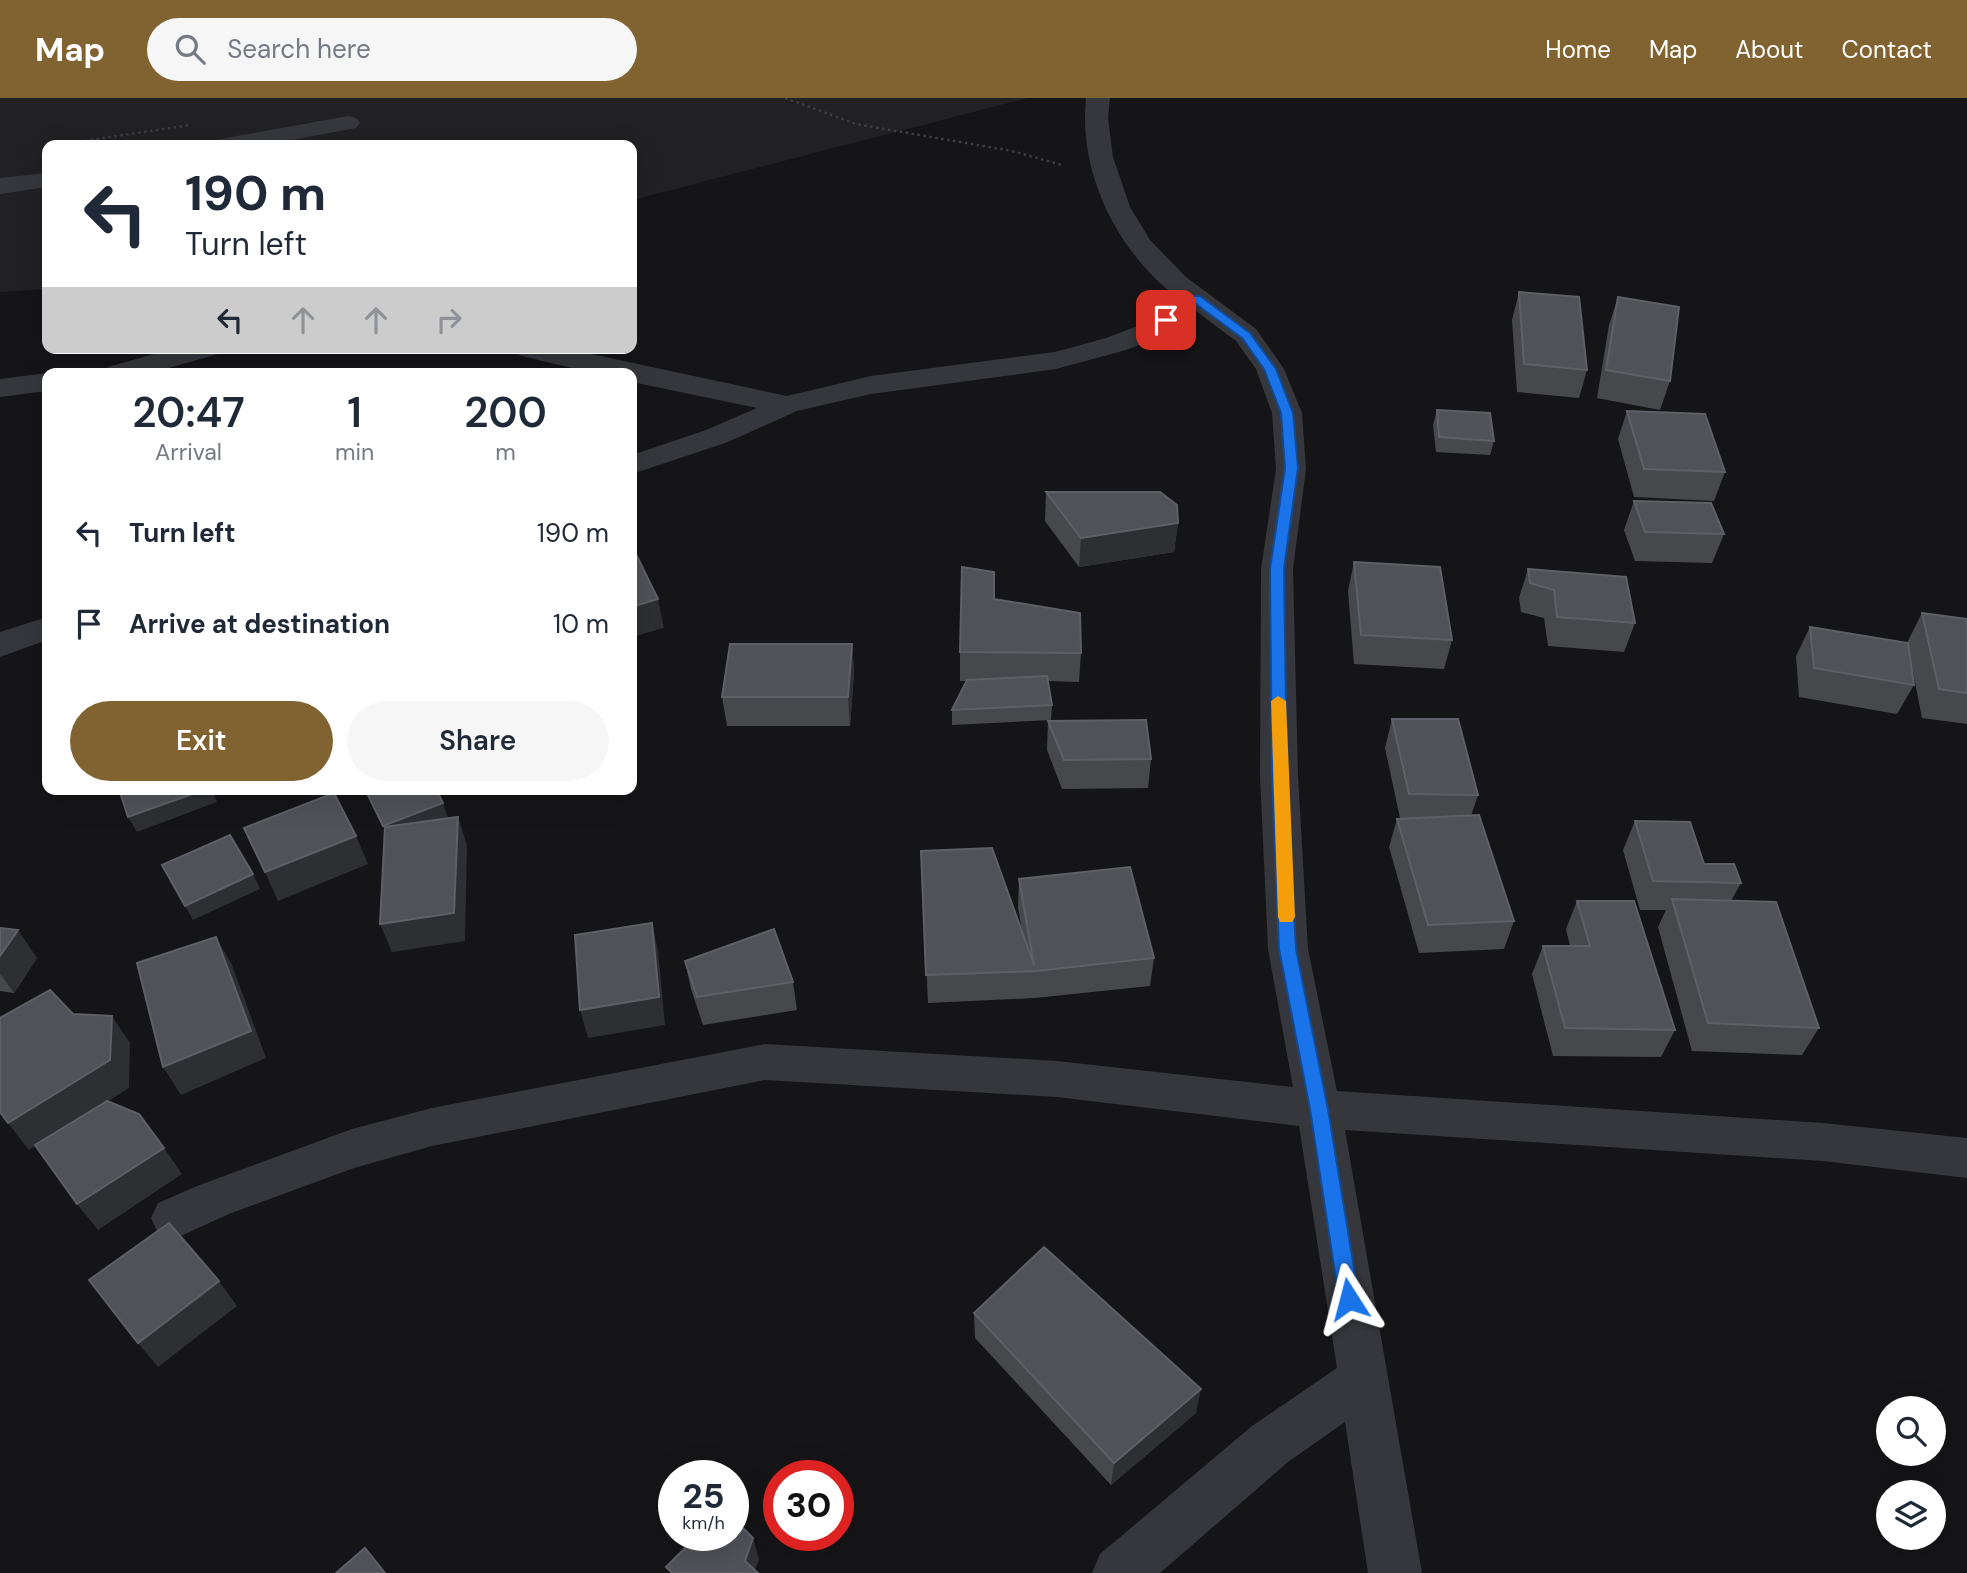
<!DOCTYPE html>
<style>
:root{--surface:#fff;--page:#f6f6f7;--text:#1f2937;--muted:#747a83;--accent:#816331}
body{margin:0;font-family:"DM Sans",sans-serif;background:var(--page);color:var(--text);height:100vh;display:flex;flex-direction:column;font-size:26px;white-space:nowrap}
*{box-sizing:border-box;margin:0}
p{font-size:23px;color:var(--muted)}
.icon{flex:none;width:38px;height:38px;fill:none;stroke:currentColor;stroke-width:2;stroke-linecap:round;stroke-linejoin:round}
.map{position:relative;flex:1;overflow:hidden}
.panel{position:absolute;left:42px;top:270px;width:595px;height:427px;display:flex;flex-direction:column;background:var(--surface);border-radius:14px;box-shadow:0 7px 28px #0002}
.panel>*{flex:none}
.hud{position:absolute;left:42px;top:42px;width:595px;height:214px;border-radius:14px;box-shadow:0 7px 28px #0002;background:#fff;color:var(--text);overflow:hidden}
.tools{position:absolute;left:1876px;top:1298px;display:grid;gap:14px}
.tools a{display:grid;place-items:center;width:70px;height:70px;border-radius:50%;background:var(--surface);box-shadow:0 7px 28px #0002;font-size:35px}
.speed{position:absolute;left:658px;top:1362px;display:flex;gap:14px;font-size:35px;font-weight:700;text-align:center}
.speed>*{display:grid;place-content:center;width:91px;height:91px;border-radius:50%;background:var(--surface);box-shadow:0 7px 28px #0002;line-height:1}
.speed small{font-size:18px;font-weight:400}
.speed .limit{border:10px solid #d22;background:#fff;color:#111}
.pin{position:absolute;display:grid;place-items:center;width:60px;height:60px;color:#fff;margin:-30px;border-radius:14px;box-shadow:0 4px 10px #0006}
.me{position:absolute;width:77px;margin:-38px;rotate:351deg;stroke-linejoin:round;filter:drop-shadow(0 0 5px #0008)}
.turn{display:flex;align-items:center;gap:24px;height:147px;padding:0 28px;font-size:32px}
.turn .icon{width:91px;height:91px;stroke-width:2.5}
.turn b{display:block;font-size:49px;line-height:60px}
.lanes{display:flex;align-items:center;height:66px;padding:0 28px;background:#0003;justify-content:center;gap:35px;direction:ltr}
.lanes .off{opacity:.35}
.eta{display:flex;justify-content:space-evenly;align-items:center;height:119px;text-align:center}
.eta b{font-size:42px;font-weight:600;line-height:49px}
.button{display:flex;gap:14px;margin-top:auto;padding:14px 28px}
.button a{flex:1;height:80px;border-radius:42px;background:var(--accent);color:#fff;font-size:28px;font-weight:600;line-height:80px;text-align:center}
.button a+a{background:var(--page);color:var(--text)}
ul{padding:0;list-style:none}
li{display:flex;align-items:center;gap:21px;height:91px;padding:0 28px}
li div{flex:1}
li b{display:block;font-size:26px}
li em{font-style:normal}
header{display:flex;align-items:center;gap:42px;box-sizing:border-box;height:98px;padding:0 35px;background:var(--accent);color:#fff}
header strong{font-size:33px}
nav{display:flex;gap:38px;margin-inline-start:auto;font-size:24px}
.search{width:490px;height:63px;background:var(--page);display:flex;align-items:center;gap:18px;box-sizing:border-box;padding:0 24px;border-radius:38px;color:var(--muted);font-size:26px}
.map>svg:first-child{display:block}
</style>
<header>
<strong>Map</strong>
<div class="search"><svg class="icon" aria-label="search" viewBox="0 0 24 24"><circle cx="10" cy="10" r="6"/><path d="M15 15l6 6"/></svg>Search here</div>
<nav><a>Home</a><a>Map</a><a>About</a><a>Contact</a></nav>
</header>
<div class="map">
<svg width="1967" height="1475" viewBox="0 0 1967 1475">
<rect width="100%" height="100%" fill="#151517"/>
<polygon fill="#212124" points="0,0 1028,0 632,102 632,47 47,47 47,191 0,194"/>
<g fill="none" stroke-linecap="round" stroke-linejoin="round">
<g stroke="#3c3e43" stroke-width="2.5" stroke-dasharray="2.5 3.5" stroke-linecap="butt">
<polyline points="785,0 856,26 1012,53 1062,67"/>
<polyline points="55,47 191,27"/>
</g>
<g fill="#36373c" fill-rule="evenodd">
<path d="M 1086,0 L 1110,0 L 1108,20 L 1113,59 L 1130,109 L 1150,142 L 1186,179 L 1256,231 L 1284,271 L 1302,315 L 1306,371 L 1293,471 L 1298,678 L 1308,851 L 1337,993 L 1823,1025 L 1967,1040 L 1967,1080 L 1823,1063 L 1345,1032 L 1422,1475 L 1368,1475 L 1345,1324 L 1288,1364 L 1160,1475 L 1092,1475 L 1100,1456 L 1252,1328 L 1337,1270 L 1299,1028 L 1057,999 L 765,982 L 432,1048 L 354,1070 L 229,1116 L 174,1141 L 158,1135 L 151,1120 L 158,1105 L 197,1088 L 352,1031 L 432,1010 L 765,946 L 1057,963 L 1293,989 L 1268,851 L 1260,678 L 1261,471 L 1276,371 L 1272,315 L 1256,271 L 1236,243 L 1196,213 L 1160,239 L 1126,252 L 1056,271 L 871,296 L 797,313 L 728,344 L 632,376 L 632,357 L 706,332 L 757,310 L 632,284 L 632,275 L 593,275 L 526,259 L 516,256 L 512,250 L 563,250 L 787,298 L 871,278 L 1055,254 L 1106,240 L 1140,227 L 1178,200 C 1118,155 1078,76 1086,0 Z"/>
<polygon points="348,18 356,20 360,25 356,30 265,47 214,47 217,42 226,40"/>
<polygon points="47,75 47,89 0,96 0,80"/>
<polygon points="175,250 222,250 218,256 151,275 104,275 108,269"/>
<polygon points="47,275 47,293 0,299 0,281"/>
<polygon points="47,519 47,542 0,559 0,534"/>
</g>
</g>
<g fill="#46484c">
<polygon points="1519,194 1587,272 1579,300 1517,294 1512,222"/>
<polygon points="1618,199 1670,283 1660,312 1597,300 1609,227"/>
<polygon points="1437,312 1494,343 1490,357 1436,354 1433,327"/>
<polygon points="1627,313 1725,374 1714,403 1634,399 1618,341"/>
<polygon points="1046,394 1178,425 1174,454 1079,469 1045,423"/>
<polygon points="1634,403 1724,436 1712,465 1635,463 1624,432"/>
<polygon points="1354,464 1452,542 1444,571 1354,566 1348,493"/>
<polygon points="1528,471 1635,525 1624,554 1548,548 1544,520 1521,514 1519,500"/>
<polygon points="994,501 1081,555 1079,584 1048,583 1052,607 1051,622 952,627 952,612 967,583 960,583 960,554"/>
<polygon points="1922,515 1967,521 1967,626 1922,620 1910,559 1914,587 1897,616 1799,599 1796,558 1810,529 1907,545"/>
<polygon points="852,546 854,575 850,628 727,628 722,599"/>
<polygon points="1392,621 1478,697 1471,718 1514,823 1504,851 1419,855 1389,749 1397,721 1400,720 1385,650"/>
<polygon points="1048,623 1151,661 1148,690 1062,691 1047,652"/>
<polygon points="1635,723 1704,766 1741,785 1731,803 1819,930 1802,957 1692,953 1658,829 1666,812 1640,812 1623,752"/>
<polygon points="921,753 1022,834 1018,809 1019,781 1154,860 1150,888 1035,900 928,905"/>
<polygon points="1577,803 1675,932 1661,959 1553,958 1532,876 1543,848 1570,848 1566,831"/>
<polygon points="0,830 37,860 14,895 0,893"/>
<polygon points="685,863 793,884 797,912 703,927 691,891"/>
<polygon points="974,1215 1196,1315 1111,1387 975,1240"/>
</g>
<g fill="#2e2f32">
<polygon points="1178,425 1174,454 1079,469 1081,440"/>
<polygon points="658,501 664,530 632,539 632,509"/>
<polygon points="852,546 854,575 850,628 848,599"/>
<polygon points="206,691 212,691 217,704 137,734 128,719"/>
<polygon points="454,691 483,691 456,697"/>
<polygon points="443,705 448,720 389,743 383,728"/>
<polygon points="458,719 467,747 465,843 392,854 380,826"/>
<polygon points="356,738 368,766 278,803 265,774"/>
<polygon points="253,776 260,791 193,822 185,808"/>
<polygon points="652,825 658,853 665,927 588,940 580,912"/>
<polygon points="18,832 37,860 14,895 0,876 0,858"/>
<polygon points="216,839 232,867 266,960 181,997 163,969"/>
<polygon points="112,918 130,945 129,990 29,1052 8,1025"/>
<polygon points="164,1050 182,1076 98,1132 77,1106"/>
<polygon points="219,1183 237,1208 158,1269 138,1245"/>
<polygon points="1201,1291 1196,1315 1111,1387 1114,1365"/>
<polygon points="753,1440 759,1461 754,1475 745,1463"/>
</g>
<g fill="#515258" stroke="#5e6067" stroke-width="2">
<polygon points="1519,194 1579,199 1587,272 1524,266"/>
<polygon points="1618,199 1679,209 1670,283 1606,272"/>
<polygon points="1437,312 1490,315 1494,343 1439,339"/>
<polygon points="1627,313 1705,316 1725,374 1644,371"/>
<polygon points="1046,394 1160,394 1177,407 1178,425 1081,440"/>
<polygon points="1634,403 1711,405 1724,436 1645,434"/>
<polygon points="632,448 658,501 632,509"/>
<polygon points="1354,464 1440,469 1452,542 1361,537"/>
<polygon points="962,469 994,474 994,501 1080,515 1081,555 960,554"/>
<polygon points="1528,471 1626,479 1635,525 1557,519 1554,492 1530,485"/>
<polygon points="1922,515 1967,521 1967,595 1939,591"/>
<polygon points="1810,529 1908,545 1914,587 1814,570"/>
<polygon points="730,546 852,546 848,599 722,599"/>
<polygon points="1047,578 1052,607 952,612 967,582"/>
<polygon points="1392,621 1458,621 1478,697 1409,696"/>
<polygon points="1146,622 1151,661 1064,662 1048,623"/>
<polygon points="119,691 206,691 128,719"/>
<polygon points="371,691 436,691 443,705 383,728 366,693"/>
<polygon points="334,695 356,738 265,774 244,730"/>
<polygon points="1479,717 1514,823 1428,827 1397,721"/>
<polygon points="458,719 454,815 380,826 385,729"/>
<polygon points="1635,723 1690,724 1704,766 1734,766 1741,785 1653,783"/>
<polygon points="230,737 253,776 185,808 162,767"/>
<polygon points="992,750 1034,867 1019,781 1130,769 1154,860 1036,873 926,877 921,753"/>
<polygon points="1672,801 1776,804 1819,930 1708,925"/>
<polygon points="1577,803 1634,803 1675,932 1565,930 1543,848 1590,848"/>
<polygon points="652,825 659,899 580,912 575,837"/>
<polygon points="0,830 18,832 0,858"/>
<polygon points="774,831 793,884 697,899 685,863"/>
<polygon points="216,839 251,933 163,969 137,865"/>
<polygon points="50,892 73,916 112,918 110,962 8,1025 0,1014 0,920"/>
<polygon points="107,1003 139,1016 164,1050 77,1106 35,1047"/>
<polygon points="169,1125 219,1183 138,1245 89,1182"/>
<polygon points="1044,1149 1201,1291 1114,1365 974,1215"/>
<polygon points="733,1420 753,1440 745,1463 758,1475 672,1475 666,1469 698,1437 733,1437"/>
<polygon points="365,1450 385,1475 336,1475"/>
</g>
<polygon fill="#1a73e8" stroke="#114b97" stroke-width="2" points="1192,198 1200,198 1250,235 1276,271 1293,315 1298,370 1284,471 1287,678 1296,851 1328,1011 1359,1201 1356,1207 1349,1210 1342,1207 1339,1201 1310,1011 1279,851 1272,678 1270,471 1285,370 1281,315 1264,271 1242,240 1196,206 1170,225 1161,225 1161,220"/>
<polygon fill="#f59e0b" points="1278,598 1286,603 1295,819 1292,824 1280,824 1278,819 1271,603"/>
</svg>
<div class="tools">
<a><svg class="icon" aria-label="search" viewBox="0 0 24 24"><circle cx="10" cy="10" r="6"/><path d="M15 15l6 6"/></svg></a>
<a><svg class="icon" aria-label="layers" viewBox="0 0 24 24"><path d="M12 4l9 5-9 5-9-5zM3 14l9 5 9-5"/></svg></a>
</div>
<div class="speed"><div>25<small>km/h</small></div><div class="limit">30</div></div>
<div class="pin" style="left:1166px;top:222px;background:#d93025"><svg class="icon" aria-label="arrive" viewBox="0 0 24 24"><path d="M6 21V4h12l-3 4 3 4H6"/></svg></div>
<svg class="me" style="left:1349px;top:1201px" viewBox="-20 -20 40 40"><path d="M0-17L14 15 0 8-14 15z" fill="#1a73e8" stroke="#fff" stroke-width="4"/></svg>
<div class="hud">
<div class="turn"><svg class="icon" aria-label="left" viewBox="0 0 24 24"><path d="M17 20v-9H6M10 6l-5 5 5 5"/></svg><div><b>190 m</b>Turn left</div></div>
<div class="lanes"><svg class="icon" aria-label="left" viewBox="0 0 24 24"><path d="M17 20v-9H6M10 6l-5 5 5 5"/></svg><svg class="icon off" aria-label="ahead" viewBox="0 0 24 24"><path d="M12 20V5M6 11l6-6 6 6"/></svg><svg class="icon off" aria-label="ahead" viewBox="0 0 24 24"><path d="M12 20V5M6 11l6-6 6 6"/></svg><svg class="icon off" aria-label="right" viewBox="0 0 24 24"><path d="M7 20v-9h11M14 6l5 5-5 5"/></svg></div>
</div>
<section class="panel">
<div class="eta">
<div><b>20:47</b><p>Arrival</p></div>
<div><b>1</b><p>min</p></div>
<div><b>200</b><p>m</p></div>
</div>
<ul>
<li><svg class="icon" aria-label="left" viewBox="0 0 24 24"><path d="M17 20v-9H6M10 6l-5 5 5 5"/></svg><div><b>Turn left</b></div><em>190 m</em></li>
<li><svg class="icon" aria-label="arrive" viewBox="0 0 24 24"><path d="M6 21V4h12l-3 4 3 4H6"/></svg><div><b>Arrive at destination</b></div><em>10 m</em></li>
</ul>
<div class="button"><a>Exit</a><a>Share</a></div>
</section>
</div>
